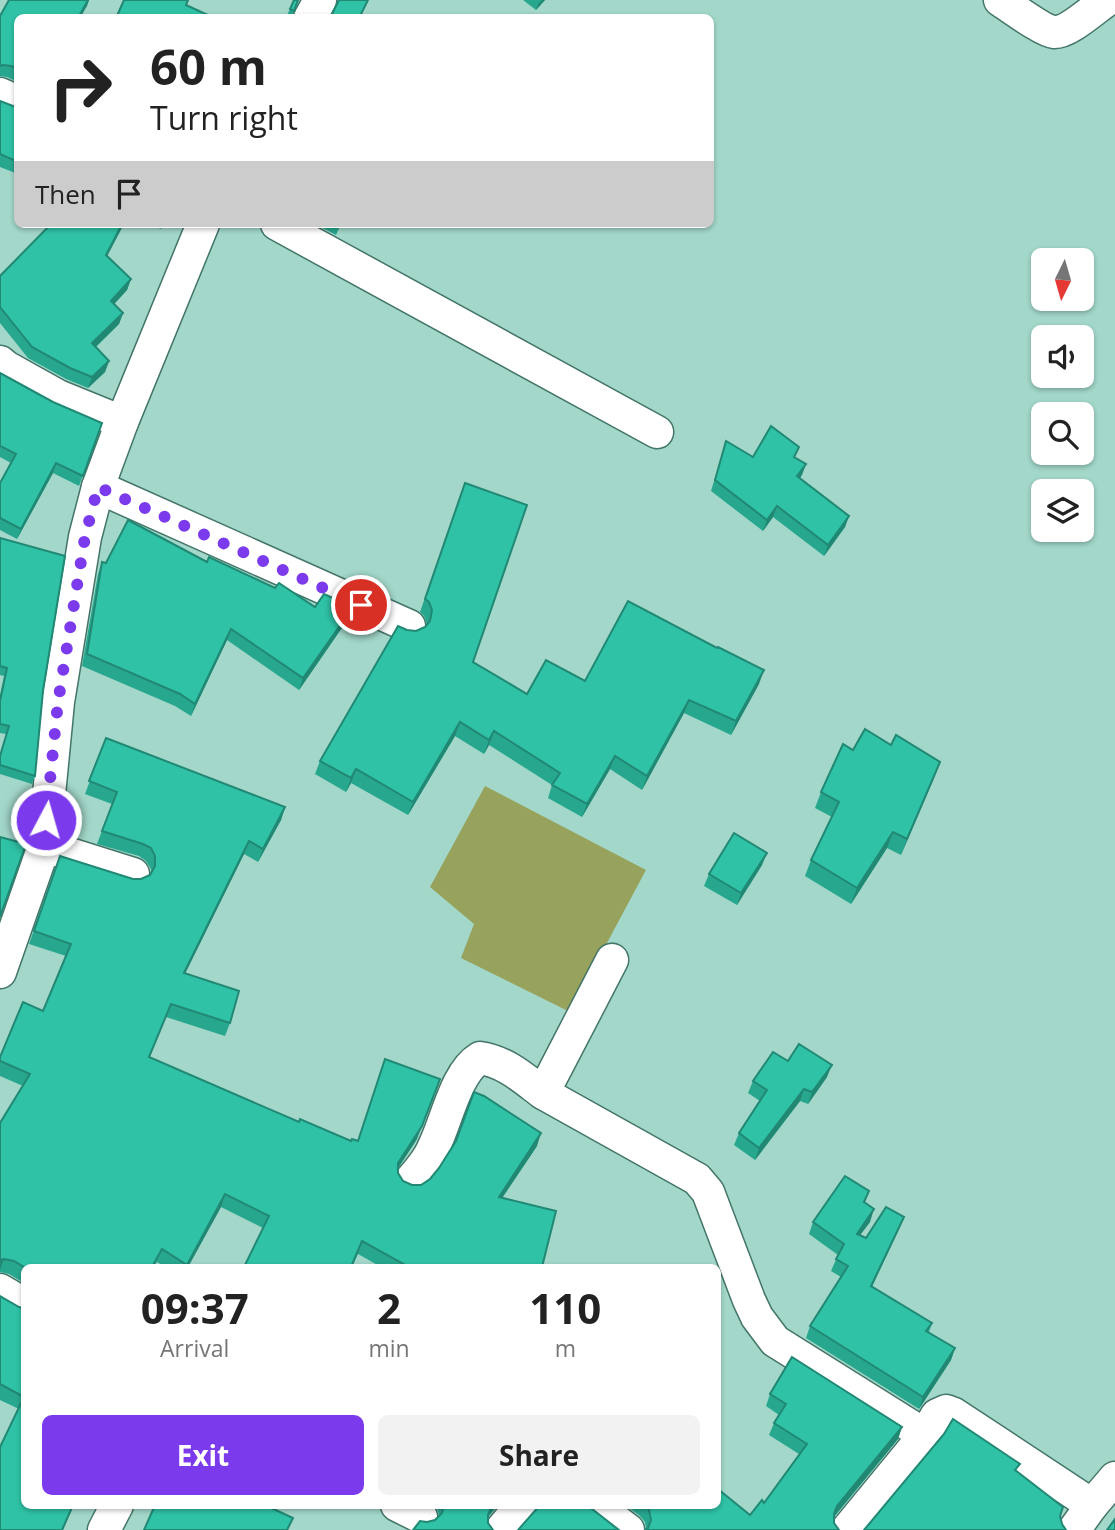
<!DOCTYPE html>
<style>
:root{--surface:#fff;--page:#f2f2f2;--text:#222;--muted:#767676;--accent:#7c3aed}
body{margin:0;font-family:"Open Sans",sans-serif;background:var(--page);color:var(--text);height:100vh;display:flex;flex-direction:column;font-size:26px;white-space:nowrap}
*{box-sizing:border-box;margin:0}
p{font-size:23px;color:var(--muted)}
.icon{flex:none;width:38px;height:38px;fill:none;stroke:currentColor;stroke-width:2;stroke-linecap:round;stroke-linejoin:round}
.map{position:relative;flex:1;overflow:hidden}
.drawer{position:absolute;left:21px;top:1264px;width:700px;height:245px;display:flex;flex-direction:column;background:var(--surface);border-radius:10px;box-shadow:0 2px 5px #0004}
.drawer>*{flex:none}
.guide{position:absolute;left:14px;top:14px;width:700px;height:214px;border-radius:10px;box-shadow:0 2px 5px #0004;background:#fff;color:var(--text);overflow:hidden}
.needle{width:46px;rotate:185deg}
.buttons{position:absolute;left:1031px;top:248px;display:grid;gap:14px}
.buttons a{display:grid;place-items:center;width:63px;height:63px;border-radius:10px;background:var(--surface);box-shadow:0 2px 5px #0004;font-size:35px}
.pin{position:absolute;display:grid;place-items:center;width:60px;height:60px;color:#fff;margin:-30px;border:4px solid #fff;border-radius:50%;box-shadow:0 2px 7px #0007}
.me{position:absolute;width:77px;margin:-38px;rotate:6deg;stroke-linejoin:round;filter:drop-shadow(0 0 5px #0008)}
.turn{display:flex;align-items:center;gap:24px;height:147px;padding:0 21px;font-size:32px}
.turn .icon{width:91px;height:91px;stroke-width:2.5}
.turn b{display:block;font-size:49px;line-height:60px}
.then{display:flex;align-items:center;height:66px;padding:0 21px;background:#0003;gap:14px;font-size:26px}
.eta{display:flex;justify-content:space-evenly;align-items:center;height:119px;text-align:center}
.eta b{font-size:42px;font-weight:700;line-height:49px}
.action{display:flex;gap:14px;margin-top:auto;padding:14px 21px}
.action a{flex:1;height:80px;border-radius:10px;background:var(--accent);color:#fff;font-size:28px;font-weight:700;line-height:80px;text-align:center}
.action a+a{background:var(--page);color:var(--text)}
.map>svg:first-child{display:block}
</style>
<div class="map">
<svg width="1115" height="1530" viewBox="0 0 1115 1530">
<rect width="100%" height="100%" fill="#a2d7c9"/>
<polygon fill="#97a35c" points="485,786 646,870 570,1012 461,958 474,924 430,887"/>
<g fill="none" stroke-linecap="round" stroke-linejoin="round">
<g stroke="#437568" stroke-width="35">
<g id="minor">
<path d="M 1000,0 C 1011,7 1043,31 1054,32 C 1068,33 1095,8 1107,0"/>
<polyline points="310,18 320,0"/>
<polyline points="0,94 18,102"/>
<polyline points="277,224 657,432"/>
<polyline points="0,362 6,367 58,396 122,422"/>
<polyline points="98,487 409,626"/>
<polyline points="44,846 133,874"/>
<polyline points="612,960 543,1093 697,1179 708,1192 749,1300 757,1317 775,1341 925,1435"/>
<polyline points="0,972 44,846 58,702 85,537 98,487 122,422 203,224"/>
<path d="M 411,1180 C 417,1173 423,1166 428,1158 C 445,1132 453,1074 480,1058 C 506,1062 523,1078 543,1093"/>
<polyline points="0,1290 24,1304"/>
<polyline points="397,1505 421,1517"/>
<polyline points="595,1505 628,1530"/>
<polyline points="104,1530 117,1505"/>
<polyline points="501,1530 522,1505"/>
<polyline points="847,1530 925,1435 937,1415 946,1411 954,1414 1092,1505 1115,1478"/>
<polyline points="1074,1530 1092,1505"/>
</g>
</g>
<use href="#minor" stroke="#fff" stroke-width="32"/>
</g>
<g fill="#28a78f">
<polygon points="9,0 89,0 80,18 18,18 18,82 7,77 0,76 0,16"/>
<polygon points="523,0 545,0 536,10"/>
<polygon points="295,7 292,17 287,15 290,9"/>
<polygon points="0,101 18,108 18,174 0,167"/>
<polygon points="150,224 164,224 161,229"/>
<polygon points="315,224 341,224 336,235"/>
<polygon points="107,256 131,279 127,290 114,304 123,313 119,324 96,347 109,361 105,372 88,388 66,379 28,358 0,323 0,276"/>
<polygon points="0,373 53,402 102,423 79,486 53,473 17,539 0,530 0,483 11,463 0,457"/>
<polygon points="726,441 753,457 795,458 806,464 800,478 849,516 845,527 824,556 773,517 763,531 711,491"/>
<polygon points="465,483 473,662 527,694 585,681 759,684 731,735 684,713 642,790 610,769 582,817 548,798 552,785 489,745 484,754 455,736 408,815 351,783 346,792 315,774 320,761 407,630 416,631 425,627 427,625 424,616 420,612"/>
<polygon points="0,538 43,691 35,776 32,784 0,774 0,755 6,734 0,733 0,695 4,676 0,675"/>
<polygon points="102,562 106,563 207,562 315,607 353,607 348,619 299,690 227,640 191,716 175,706 82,666 98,574"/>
<polygon points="106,738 285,807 281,820 258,862 244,854 185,973 230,1023 225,1036 166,1017 149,1057 299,1122 351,1141 417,1139 398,1168 398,1173 403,1181 412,1185 421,1185 537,1146 502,1198 542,1267 381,1267 358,1254 352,1267 244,1267 263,1228 221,1207 188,1267 165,1267 157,1262 154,1267 24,1267 24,1283 9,1274 0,1272 0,1123 23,1086 0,1076 0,1057 43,1011 66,956 29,944 60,856 133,879 141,879 150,875 151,873 151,869 146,861 139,856 97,844 112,804 85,794"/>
<polygon points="853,750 934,778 901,855 887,848 851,904 805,876 811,860 832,817 815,808 821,792"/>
<polygon points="762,865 737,905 704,886 709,874"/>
<polygon points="788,1061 827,1077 808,1104 800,1101 755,1160 734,1145 739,1133 760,1101 748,1093 753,1081"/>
<polygon points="865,1203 870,1222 860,1235 866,1238 904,1217 899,1229 872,1287 932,1323 929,1332 955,1348 951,1360 919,1409 806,1338 810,1326 841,1277 831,1271 838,1255 809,1234 813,1222"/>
<polygon points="0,1296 19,1307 24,1308 24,1505 74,1505 63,1530 0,1530 19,1409 0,1400"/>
<polygon points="770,1394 902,1427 898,1439 834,1517 834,1523 646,1529 645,1522 639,1515 625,1505 718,1505 750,1515 764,1503 799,1454 769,1435 774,1423 779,1415 766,1406"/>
<polygon points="438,1505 498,1505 488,1517 427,1522 435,1520 439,1516 437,1508"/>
</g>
<g fill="#218874">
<polygon points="88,0 89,0 87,6 80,18 78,18"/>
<polygon points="542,0 545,0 536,10 538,4"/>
<polygon points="122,224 124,224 102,266 106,255"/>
<polygon points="131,279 127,290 107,312 111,301"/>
<polygon points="123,313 119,324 88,354 92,343"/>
<polygon points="109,361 105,372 88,388 92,377"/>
<polygon points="56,463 53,473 17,539 21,529"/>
<polygon points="806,464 802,475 793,487 797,476"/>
<polygon points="777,506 773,517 763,531 767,520"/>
<polygon points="849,516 845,527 824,556 828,545"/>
<polygon points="353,607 348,619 299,690 303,678"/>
<polygon points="231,629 227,640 191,716 195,704"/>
<polygon points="764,670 759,684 731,735 736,721"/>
<polygon points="689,700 684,713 642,790 647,776"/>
<polygon points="460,722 455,736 408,815 413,802"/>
<polygon points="494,731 489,745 484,754 489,740"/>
<polygon points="615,756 610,769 582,817 587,804"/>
<polygon points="940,762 934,778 901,855 907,839"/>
<polygon points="356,769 351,783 346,792 351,778"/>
<polygon points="285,807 281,820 258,862 263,849"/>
<polygon points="893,832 887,848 851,904 857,888"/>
<polygon points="249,841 244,854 179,986 184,973"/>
<polygon points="767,853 762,865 737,905 741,893"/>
<polygon points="832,1065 827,1077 808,1104 812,1092"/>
<polygon points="440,1079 417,1139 393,1176 398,1163"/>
<polygon points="804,1089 800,1101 755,1160 759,1148"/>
<polygon points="541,1133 537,1146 494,1210 499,1197"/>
<polygon points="225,1194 221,1207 188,1267 186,1267"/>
<polygon points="874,1209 870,1222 852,1246 857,1234"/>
<polygon points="904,1217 899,1229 866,1298 871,1286"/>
<polygon points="4,1259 0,1270 0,1260"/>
<polygon points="955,1348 951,1360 919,1409 923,1397"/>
<polygon points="902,1427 898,1439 832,1519 829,1526 837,1506"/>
<polygon points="492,1505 498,1505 487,1518 483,1527"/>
</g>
<g fill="#2fc2a6" stroke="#218874" stroke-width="2">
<polygon points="9,0 88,0 78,18 18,18 18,69 11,66 3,65 0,66 0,16"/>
<polygon points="124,0 188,0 186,5 212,17 116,18"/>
<polygon points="294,0 298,0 294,11 290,9"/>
<polygon points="339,0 368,0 359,18 330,18"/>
<polygon points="0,101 18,108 18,162 0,154"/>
<polygon points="51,224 122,224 106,255 131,279 111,301 123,313 92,343 109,361 92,377 70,368 32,347 0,307 0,276"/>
<polygon points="0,373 53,402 102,423 83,476 56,463 21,529 0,518 0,483 16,454 0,446"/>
<polygon points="771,426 799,447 794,457 806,464 797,476 849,516 828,545 777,506 767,520 715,480 726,441 753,457"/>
<polygon points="465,483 527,505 473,662 527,694 546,660 585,681 628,601 717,648 718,647 764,670 736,721 689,700 647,776 615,756 587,804 552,785 560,773 494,731 489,740 460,722 413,802 356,769 351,778 320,761 398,626 407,630 416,631 425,627 430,621 432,610 429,602 425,599"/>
<polygon points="128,520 207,562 209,557 275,588 279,583 315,607 324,594 353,607 303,678 231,629 195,704 180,694 87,654 102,562 106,563"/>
<polygon points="0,538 65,556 43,691 35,776 0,765 0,756 9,726 0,724 0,701 7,668 0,666"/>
<polygon points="865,729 891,745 896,735 940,762 907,839 893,832 857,888 811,860 839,802 821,792 843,744 853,750"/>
<polygon points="106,738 285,807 263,849 249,841 184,973 239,991 230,1023 171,1004 149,1057 299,1122 300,1119 351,1141 352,1139 358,1141 385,1059 440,1079 422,1126 398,1163 398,1173 403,1181 412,1185 421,1185 430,1179 439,1168 456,1141 474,1092 484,1096 541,1133 499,1197 556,1211 542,1267 409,1267 362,1241 351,1267 244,1267 269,1216 225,1194 187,1265 162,1249 152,1267 24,1267 14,1261 4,1259 0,1260 0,1123 30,1074 0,1061 0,1057 23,1002 43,1011 71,944 34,931 60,856 133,879 141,879 150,875 155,866 155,856 151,848 143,844 102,831 117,792 89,781"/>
<polygon points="734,833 767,853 741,893 709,874"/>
<polygon points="0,837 26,844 0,917"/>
<polygon points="799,1044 832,1065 812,1092 804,1089 759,1148 739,1133 767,1090 753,1081 773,1052 788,1061"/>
<polygon points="845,1176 869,1191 864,1202 874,1209 857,1234 866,1238 886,1207 904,1217 871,1286 932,1323 926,1331 955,1348 923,1397 810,1326 848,1266 836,1259 844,1244 813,1222"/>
<polygon points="0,1296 19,1307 24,1308 24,1397 0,1384"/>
<polygon points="792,1357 902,1427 837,1506 834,1514 834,1523 839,1530 645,1530 648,1528 651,1520 649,1510 646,1505 718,1505 718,1489 750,1515 762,1500 764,1503 807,1444 774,1423 786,1404 770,1394"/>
<polygon points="24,1397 24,1505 73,1505 62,1530 0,1530 0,1447"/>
<polygon points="953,1419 1020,1464 1015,1470 1063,1507 1060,1516 1062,1524 1066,1530 864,1530 944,1434"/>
<polygon points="155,1505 265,1505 293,1518 287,1530 144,1530"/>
<polygon points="444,1505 492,1505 488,1515 488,1523 493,1530 413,1530 420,1521 427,1522 435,1520 442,1513"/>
<polygon points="540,1505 587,1505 619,1530 518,1530"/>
<polygon points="1115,1519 1115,1530 1107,1530"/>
</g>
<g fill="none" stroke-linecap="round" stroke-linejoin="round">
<polyline stroke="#7c3aed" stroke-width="12" stroke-dasharray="0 21.6" points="46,820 58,702 85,537 98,487 361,605"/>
</g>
</svg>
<div class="buttons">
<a><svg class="needle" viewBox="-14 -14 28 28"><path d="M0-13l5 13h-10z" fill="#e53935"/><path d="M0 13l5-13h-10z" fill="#767676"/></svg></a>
<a><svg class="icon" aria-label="sound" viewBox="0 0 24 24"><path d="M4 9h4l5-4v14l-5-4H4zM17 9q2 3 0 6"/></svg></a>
<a><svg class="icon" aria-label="search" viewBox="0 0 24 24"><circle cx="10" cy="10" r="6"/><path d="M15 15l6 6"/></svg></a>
<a><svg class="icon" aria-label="layers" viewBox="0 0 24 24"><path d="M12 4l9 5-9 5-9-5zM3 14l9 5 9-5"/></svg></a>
</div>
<div class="pin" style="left:361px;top:605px;background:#d93025"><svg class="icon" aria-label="arrive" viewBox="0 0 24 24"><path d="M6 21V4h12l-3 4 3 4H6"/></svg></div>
<svg class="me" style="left:46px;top:820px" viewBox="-20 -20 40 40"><circle r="17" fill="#7c3aed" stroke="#fff" stroke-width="3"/><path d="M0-11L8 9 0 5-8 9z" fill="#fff"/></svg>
<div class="guide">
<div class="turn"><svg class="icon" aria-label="right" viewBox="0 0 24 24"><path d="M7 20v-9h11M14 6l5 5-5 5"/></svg><div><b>60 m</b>Turn right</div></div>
<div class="then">Then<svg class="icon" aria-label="arrive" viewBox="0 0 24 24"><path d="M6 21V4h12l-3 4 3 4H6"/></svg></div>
</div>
<section class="drawer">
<div class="eta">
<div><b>09:37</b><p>Arrival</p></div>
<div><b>2</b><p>min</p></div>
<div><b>110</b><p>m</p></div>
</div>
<div class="action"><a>Exit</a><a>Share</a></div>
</section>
</div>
